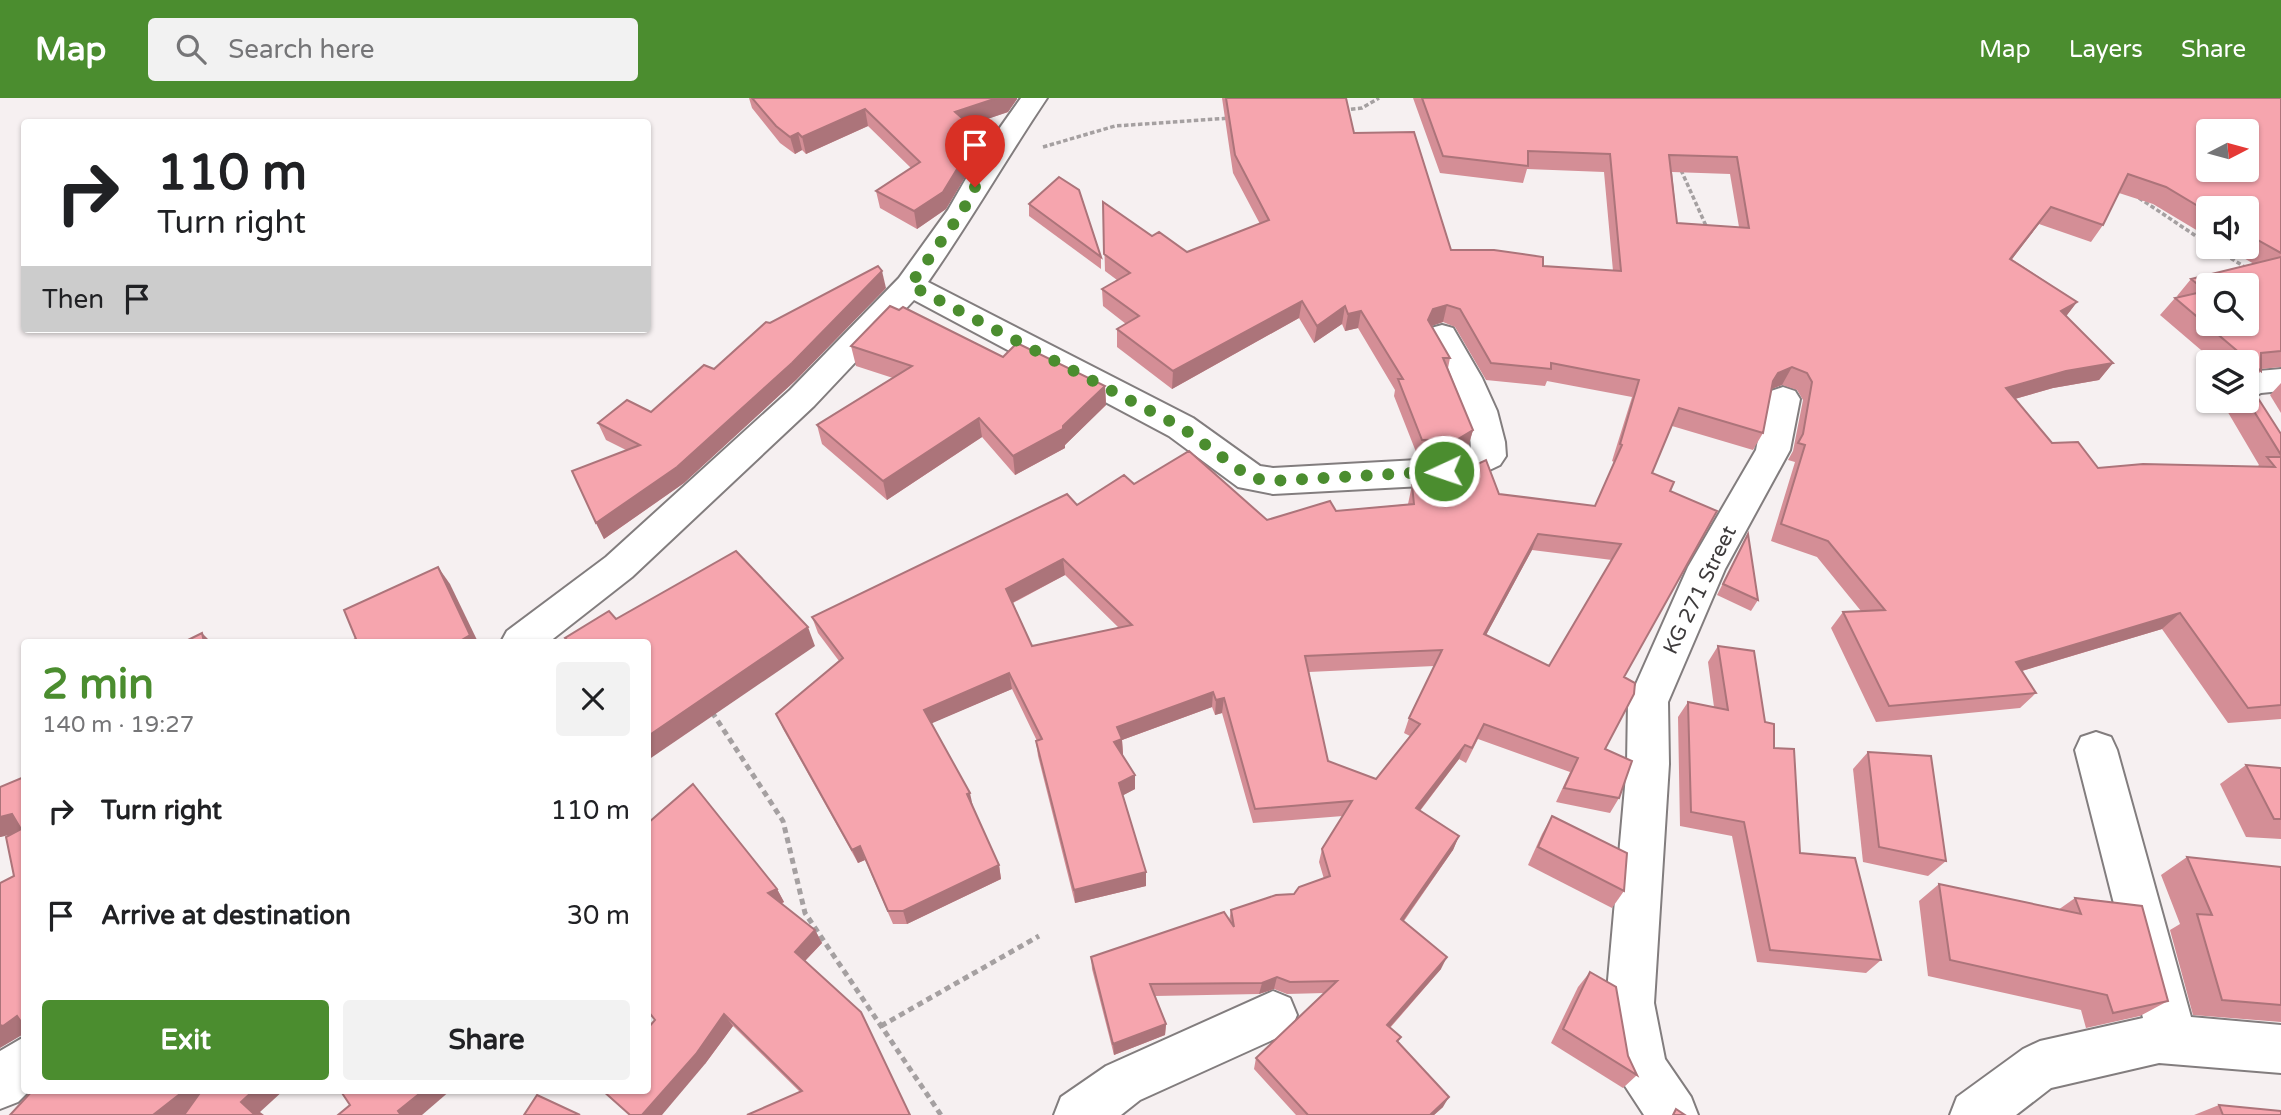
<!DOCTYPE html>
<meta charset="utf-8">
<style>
:root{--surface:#fff;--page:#f2f2f2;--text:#202124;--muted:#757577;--accent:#4b8d2f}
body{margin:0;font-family:"Varela Round",sans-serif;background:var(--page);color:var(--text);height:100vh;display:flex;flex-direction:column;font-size:26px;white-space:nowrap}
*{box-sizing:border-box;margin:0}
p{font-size:23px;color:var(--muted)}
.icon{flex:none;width:38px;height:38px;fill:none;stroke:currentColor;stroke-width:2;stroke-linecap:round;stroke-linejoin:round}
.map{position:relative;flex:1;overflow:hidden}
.drawer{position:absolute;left:21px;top:541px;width:630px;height:455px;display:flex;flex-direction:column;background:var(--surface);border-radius:7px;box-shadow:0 2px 5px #0004}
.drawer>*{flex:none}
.guide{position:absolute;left:21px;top:21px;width:630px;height:214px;border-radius:7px;box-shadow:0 2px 5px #0004;background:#fff;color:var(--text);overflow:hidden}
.needle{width:46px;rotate:84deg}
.tools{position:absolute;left:2196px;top:21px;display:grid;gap:14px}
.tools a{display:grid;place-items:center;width:63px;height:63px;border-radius:7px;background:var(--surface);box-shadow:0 2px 5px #0004;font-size:35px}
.pin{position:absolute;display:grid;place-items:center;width:60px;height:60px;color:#fff;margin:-72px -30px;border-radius:50% 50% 50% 0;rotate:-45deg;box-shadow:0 0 7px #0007}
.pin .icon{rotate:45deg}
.me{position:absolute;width:77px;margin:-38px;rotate:267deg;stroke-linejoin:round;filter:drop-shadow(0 0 5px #0008)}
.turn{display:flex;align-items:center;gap:24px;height:147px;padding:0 21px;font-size:32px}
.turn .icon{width:91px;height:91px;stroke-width:2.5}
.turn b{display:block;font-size:49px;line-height:60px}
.then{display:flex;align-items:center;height:66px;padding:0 21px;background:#0003;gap:14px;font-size:26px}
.round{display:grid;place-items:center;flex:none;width:74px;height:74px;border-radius:7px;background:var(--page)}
.headline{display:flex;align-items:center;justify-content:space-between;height:119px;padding:0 21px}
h1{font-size:42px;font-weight:700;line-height:52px;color:var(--accent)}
.cta{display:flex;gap:14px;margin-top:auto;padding:14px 21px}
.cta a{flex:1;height:80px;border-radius:7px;background:var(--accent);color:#fff;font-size:28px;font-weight:700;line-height:80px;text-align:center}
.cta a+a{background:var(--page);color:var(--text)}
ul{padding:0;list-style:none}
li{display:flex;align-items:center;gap:21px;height:105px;padding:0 21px}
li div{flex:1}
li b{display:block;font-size:26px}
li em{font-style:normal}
header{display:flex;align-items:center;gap:42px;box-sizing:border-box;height:98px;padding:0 35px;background:var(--accent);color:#fff}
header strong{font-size:33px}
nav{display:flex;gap:38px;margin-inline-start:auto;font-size:24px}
.search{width:490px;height:63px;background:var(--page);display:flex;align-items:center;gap:18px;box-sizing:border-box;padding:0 24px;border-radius:7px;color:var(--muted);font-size:26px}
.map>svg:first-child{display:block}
</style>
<header>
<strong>Map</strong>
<div class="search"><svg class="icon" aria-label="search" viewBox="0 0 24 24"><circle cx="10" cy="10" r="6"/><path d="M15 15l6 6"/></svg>Search here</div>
<nav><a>Map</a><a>Layers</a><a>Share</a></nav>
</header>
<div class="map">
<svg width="2281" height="1017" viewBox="0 0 2281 1017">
<rect width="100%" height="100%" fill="#f6f0f1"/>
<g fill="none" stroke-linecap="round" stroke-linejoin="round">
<g stroke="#827d7e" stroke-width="4">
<g id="minor">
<path d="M 1021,0 L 1047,0 C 1006,61 970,124 928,184 L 1193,320 L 1260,368 L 1273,370 L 1454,360 L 1471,352 C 1471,312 1446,271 1426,238 L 1431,230 L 1442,227 L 1453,230 L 1482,280 L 1497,313 L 1505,344 L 1506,358 L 1500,367 L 1460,386 L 1273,396 L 1238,389 L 1169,338 L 914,202 L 814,308 L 632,479 L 549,544 L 501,544 L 507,533 L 606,459 L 790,292 L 899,180 L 948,112 L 975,65 Z"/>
<polygon points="2281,271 2281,293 2261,295 2247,302 2247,274"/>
<polygon points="1783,289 1795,293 1800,301 1790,352 1725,471 1668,604 1669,666 1654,905 1665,961 1691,999 1698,1017 1644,1017 1625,988 1617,971 1606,905 1627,666 1628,604 1688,469 1756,352 1766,301 1771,293"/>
<polygon points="2096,634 2111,639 2117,652 2191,919 2281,927 2281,975 2159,965 2051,990 2016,1017 1950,1017 1957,999 2023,951 2040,943 2143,920 2075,652 2081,639"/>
<polygon points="1273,893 1290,900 1297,917 1290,934 1140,1002 1121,1017 1054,1017 1061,999 1106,968"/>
<polygon points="24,939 24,992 30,992 18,1004 0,1011 0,953"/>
</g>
</g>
<g stroke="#a5a0a1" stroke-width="3.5" stroke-dasharray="4.5 2.5" stroke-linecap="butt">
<polyline points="1344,12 1362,10 1379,0"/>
<polyline points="1043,49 1115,28 1231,20"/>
<polyline points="1681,72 1707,130"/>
<polyline points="2139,100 2208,146"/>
<polyline points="2213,149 2248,171"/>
</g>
<g stroke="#a5a0a1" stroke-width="5" stroke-dasharray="6 4.5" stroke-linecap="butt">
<polyline points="712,614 783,723 805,815 941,1017"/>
<polyline points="881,928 1039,838"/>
</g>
<use href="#minor" fill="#fff" fill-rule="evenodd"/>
</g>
<g fill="#d48e96" fill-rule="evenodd">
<polygon points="749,0 1017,0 1017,1 1008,14 969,27 979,35 981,52 946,111 917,131 880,110 876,93 911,70 868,28 806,56 802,52 795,56 780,45 752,10"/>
<path d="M 1222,0 L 1346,0 L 1354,35 L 1451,152 L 1543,168 L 1613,173 L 1604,74 L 1527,71 L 1523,85 L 1440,75 L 1413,0 L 2281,0 L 2281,269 L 2261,271 L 2261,273 L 2247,287 L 2247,264 L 2215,264 L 2160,217 L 2175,200 L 2178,199 L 2177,198 L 2191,181 L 2254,166 L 2225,149 L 2247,149 L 2247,110 L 2208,110 L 2208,139 L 2153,106 L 2119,95 L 2103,127 L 2091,144 L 2039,126 L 2012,161 L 2077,204 L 2066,218 L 2113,265 L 2099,282 L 2053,290 L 2015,301 L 2052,345 L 2098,370 L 2257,369 L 2259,367 L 2226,311 L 2233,303 L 2247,303 L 2247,294 L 2281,336 L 2281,621 L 2228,625 L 2162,531 L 2022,573 L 2036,595 L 2020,610 L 1876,624 L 1831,530 L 1843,514 L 1861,513 L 1817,459 L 1771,443 L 1795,364 L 1788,362 L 1793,353 L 1803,302 L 1797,292 L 1782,287 L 1771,291 L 1763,335 L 1753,352 L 1672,328 L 1652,375 L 1670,393 L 1605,651 L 1619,700 L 1610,715 L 1556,704 L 1570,674 L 1478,641 L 1466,665 L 1459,661 L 1420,713 L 1459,738 L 1453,752 L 1404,823 L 1441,871 L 1390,930 L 1401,939 L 1398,944 L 1443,1009 L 1434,1017 L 1296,1017 L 1254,971 L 1256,960 L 1325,895 L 1287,896 L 1274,891 L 1259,896 L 1155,898 L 1166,926 L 1165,937 L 1114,957 L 1092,871 L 1091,859 L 1229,823 L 1231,812 L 1294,796 L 1324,781 L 1319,764 L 1322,751 L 1343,718 L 1253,725 L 1222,615 L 1215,617 L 1212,609 L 1122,642 L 1123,656 L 1122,657 L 1135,677 L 1135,691 L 1123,697 L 1146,774 L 1146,788 L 1075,805 L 1038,658 L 1036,643 L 1037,643 L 1012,591 L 931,625 L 973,709 L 999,767 L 1001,781 L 907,826 L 893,826 L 865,762 L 858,765 L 783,631 L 776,616 L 839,563 L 818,535 L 812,519 L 1077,407 L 1134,386 L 1267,422 L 1336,413 L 1408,406 L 1412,387 L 1431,388 L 1435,374 L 1499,396 L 1595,408 L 1614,364 L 1612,363 L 1632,299 L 1547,283 L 1545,288 L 1486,282 L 1455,229 L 1443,224 L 1431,228 L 1450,260 L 1448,270 L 1473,332 L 1468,349 L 1453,357 L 1418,359 L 1394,298 L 1395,292 L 1358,230 L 1345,233 L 1342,226 L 1314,245 L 1299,220 L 1172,291 L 1117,249 L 1117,231 L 1126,226 L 1103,208 L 1102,191 L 1117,182 L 1105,173 L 1103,104 L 1152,138 L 1187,154 L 1260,126 L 1233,75 ZM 1672,74 L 1730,76 L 1739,129 L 1677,125 ZM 1532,452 L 1612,462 L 1549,568 L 1486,537 ZM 1065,477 L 1119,530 L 1032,548 L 1013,505 ZM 1434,568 L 1409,620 L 1404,635 L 1410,638 L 1376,681 L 1328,663 L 1309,574 Z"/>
<polygon points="1029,106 1101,159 1101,171 1029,118"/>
<polygon points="886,190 796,282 684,385 604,441 596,425 626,352 606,342 598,325 651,314 714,271 770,225"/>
<polygon points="851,248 1003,259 1105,288 1106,307 1065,347 1065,350 1015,377 982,339 887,402 822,346 817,327 893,280 856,268"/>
<polygon points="2281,285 2281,315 2270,297"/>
<polygon points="1748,436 1758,502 1751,513 1717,497"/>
<polygon points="1718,548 1765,624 1774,650 1800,755 1881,862 1866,875 1757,864 1732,738 1680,728 1678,619 1688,604 1714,609 1708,564"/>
<polygon points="1868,654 1946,763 1928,778 1863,764 1853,671"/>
<polygon points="2246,667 2281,670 2281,741 2246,739 2220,686"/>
<polygon points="1552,718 1624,793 1612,810 1528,767 1542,736"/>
<polygon points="2187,759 2281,769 2281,924 2193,917 2170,832 2180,826 2161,777"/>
<polygon points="1939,786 2058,812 2075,800 2168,903 2140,918 2086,930 2081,912 1928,878 1919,803"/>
<polygon points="777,791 784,804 781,806 815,832 822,845 805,863 910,1017 800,994 733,928 705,966 655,922"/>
<polygon points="1590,874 1637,977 1623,990 1551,945 1578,889"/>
<polygon points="2219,1007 2281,1017 2194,1017"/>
</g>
<g fill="#ac747a">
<polygon points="997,0 1017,0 1017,1 1008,14 958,31 955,14"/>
<polygon points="865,11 868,28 806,56 802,39"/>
<polygon points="798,35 802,52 795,56 790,39"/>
<polygon points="979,35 981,52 946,111 917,131 914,113"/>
<polygon points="2051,109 2039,126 1999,178 2010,161"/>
<polygon points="882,173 886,190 796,282 684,385 604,441 596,425"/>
<polygon points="1302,203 1299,220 1172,291 1173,273"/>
<polygon points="2077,204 2064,221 2061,213"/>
<polygon points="1447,207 1443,224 1429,229 1428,222 1433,211"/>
<polygon points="1345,208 1342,226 1314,245 1317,228"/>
<polygon points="1361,213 1358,230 1345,233 1348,216"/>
<polygon points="2113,265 2099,282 2053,290 1993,307 2006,290 2066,273"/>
<polygon points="1792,269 1782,287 1769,292 1778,275"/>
<polygon points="1105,288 1106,307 1065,347 1065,350 1015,377 1013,358 1063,328"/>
<polygon points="979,320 982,339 887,402 883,383"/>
<polygon points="1473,332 1468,349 1453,357 1458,341"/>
<polygon points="1538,436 1532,452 1478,552 1484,536"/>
<polygon points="1063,461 1065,477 1008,507 1006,491"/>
<polygon points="438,469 450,486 478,544 460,544"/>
<polygon points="2180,515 2162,531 2001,579 2016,564"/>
<polygon points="808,529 815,548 648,662 648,638"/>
<polygon points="202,535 211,544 204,544"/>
<polygon points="1009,575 1012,591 928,627 924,612"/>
<polygon points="1213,594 1212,609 1122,642 1123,656 1114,659 1114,644 1117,629"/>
<polygon points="1224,600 1222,615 1215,617 1216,602"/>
<polygon points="1465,647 1459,661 1411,724 1416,710"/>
<polygon points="1135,677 1135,691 1120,699 1119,685"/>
<polygon points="970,695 973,709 967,696"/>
<polygon points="12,716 24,733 1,739 0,739 0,719"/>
<polygon points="1459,738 1453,752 1396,833 1401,821"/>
<polygon points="860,748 865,762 858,765 852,752"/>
<polygon points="999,767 1001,781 907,826 903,813"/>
<polygon points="1146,774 1146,788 1075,805 1074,792"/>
<polygon points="777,791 784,804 775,808 768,795"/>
<polygon points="815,832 822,845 802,866 795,854"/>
<polygon points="1447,859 1441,871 1382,938 1387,927"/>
<polygon points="1277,879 1274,891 1259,896 1262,885"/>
<polygon points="724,916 733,928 705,966 662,1017 642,1017"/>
<polygon points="17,918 24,922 24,939 22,937 0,950 0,926"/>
<polygon points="1166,926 1165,937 1114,957 1113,946"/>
<polygon points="185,992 218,992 187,1017 153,1017"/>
<polygon points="254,992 284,992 260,1014 264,1017 255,1017 241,1004"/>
<polygon points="424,992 451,992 422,1017 401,1017 398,1013"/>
<polygon points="1449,999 1443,1009 1434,1017 1430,1017"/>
</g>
<g fill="#f6a5ae" stroke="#ac747a" stroke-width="2" fill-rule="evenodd">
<polygon points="752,0 997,0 955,14 979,35 943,94 914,113 876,93 920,64 865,11 802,39 798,35 790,39 776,28"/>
<path d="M 1226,0 L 1346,0 L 1354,35 L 1414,34 L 1451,152 L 1494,152 L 1543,159 L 1543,168 L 1621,173 L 1610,56 L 1528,53 L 1528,68 L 1443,58 L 1422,0 L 2281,0 L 2281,155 L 2247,136 L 2247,110 L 2208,110 L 2208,114 L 2166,89 L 2128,76 L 2103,127 L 2051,109 L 2010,161 L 2077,204 L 2061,213 L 2113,265 L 2066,273 L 2006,290 L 2052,345 L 2078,344 L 2098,370 L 2143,366 L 2275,369 L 2267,359 L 2281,359 L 2281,607 L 2248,610 L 2180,515 L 2016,564 L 2036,595 L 1889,608 L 1843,514 L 1885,512 L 1828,443 L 1781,426 L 1805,347 L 1798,345 L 1803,336 L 1812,284 L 1807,275 L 1792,269 L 1778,275 L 1773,283 L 1763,335 L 1679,310 L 1652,375 L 1674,384 L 1670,393 L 1717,413 L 1624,579 L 1635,585 L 1634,596 L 1605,651 L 1632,663 L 1619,700 L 1564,690 L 1578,660 L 1484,626 L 1472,650 L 1465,647 L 1416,710 L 1459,738 L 1401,821 L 1447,859 L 1387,927 L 1401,939 L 1397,943 L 1449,999 L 1430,1017 L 1308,1017 L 1256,960 L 1337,883 L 1290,884 L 1277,879 L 1262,885 L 1150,886 L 1166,926 L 1113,946 L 1091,859 L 1224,814 L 1234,829 L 1231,812 L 1276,797 L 1294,796 L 1299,789 L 1330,778 L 1322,751 L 1352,703 L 1255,711 L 1224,600 L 1216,602 L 1213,594 L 1117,629 L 1122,641 L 1114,644 L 1135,677 L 1119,685 L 1146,774 L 1074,792 L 1036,643 L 1042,641 L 1009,575 L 924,612 L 970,695 L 967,696 L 999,767 L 903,813 L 888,813 L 860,748 L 852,752 L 776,616 L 843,560 L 812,519 L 1067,396 L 1077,407 L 1124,377 L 1134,386 L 1189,353 L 1267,422 L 1330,403 L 1336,413 L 1414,406 L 1412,387 L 1441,389 L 1435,374 L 1465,372 L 1486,362 L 1499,396 L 1595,408 L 1622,347 L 1620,346 L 1639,282 L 1551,265 L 1551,271 L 1491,265 L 1460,211 L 1447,207 L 1433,211 L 1428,222 L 1450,260 L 1443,260 L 1473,332 L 1458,341 L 1422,342 L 1398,281 L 1403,281 L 1361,213 L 1348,216 L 1345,208 L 1317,228 L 1302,203 L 1173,273 L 1117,231 L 1139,218 L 1102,191 L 1130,175 L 1104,156 L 1103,104 L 1152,138 L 1159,134 L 1187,154 L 1269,122 L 1235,57 ZM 2208,33 L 2247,33 L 2247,72 L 2208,72 ZM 1669,57 L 1737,59 L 1749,130 L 1677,125 ZM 1538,436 L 1621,446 L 1549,568 L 1484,536 ZM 1063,461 L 1132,527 L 1032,548 L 1006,491 ZM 1442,552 L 1409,620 L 1420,626 L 1376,681 L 1328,663 L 1305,558 Z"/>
<polygon points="1059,79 1079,92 1101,159 1029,106"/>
<path d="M 2281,159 L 2281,253 L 2261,255 L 2261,273 L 2175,200 L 2206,193 L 2191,181 ZM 2208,187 L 2247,187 L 2247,226 L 2208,226 Z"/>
<polygon points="878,168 882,173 792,265 677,369 596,425 572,373 640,347 598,325 627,302 651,314 704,267 714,271 766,224 770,225"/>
<polygon points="890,208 899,212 903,209 1003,259 1017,245 1105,288 1063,328 1063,331 1013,358 979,320 883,383 817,327 912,268 851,248"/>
<polygon points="2247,294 2254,294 2281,336 2281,357 2247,302"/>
<polygon points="1748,436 1758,502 1723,486"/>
<polygon points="736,453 808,529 648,638 648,544 569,544 565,540 609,513 616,521"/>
<polygon points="438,469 470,537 460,543 460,544 349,544 356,541 344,512"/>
<polygon points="202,535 204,544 184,544"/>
<polygon points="1718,548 1754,553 1765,624 1774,626 1774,650 1794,651 1800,755 1855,760 1881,862 1770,852 1744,724 1691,714 1688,604 1728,612"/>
<polygon points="1868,654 1931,658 1946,763 1879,749"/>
<polygon points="2246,667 2281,670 2281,721 2274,721"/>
<polygon points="24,679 24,928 17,918 3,928 0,927 0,785 14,778 6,739 21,731 12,716 0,719 0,689"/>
<polygon points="693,686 777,791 768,795 815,832 795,854 861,914 910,1017 747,1017 802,993 724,916 696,956 642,1017 630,1017 602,992 648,992 648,930 655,922 648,913 648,725"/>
<polygon points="1552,718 1627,755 1624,793 1538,749"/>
<polygon points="2187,759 2281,769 2281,907 2222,902 2197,816 2212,817"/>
<polygon points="1939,786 2081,816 2075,800 2142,808 2168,903 2113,915 2107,897 1950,862"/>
<polygon points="1590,874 1616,889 1628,958 1637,977 1563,931"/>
<polygon points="33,992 185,992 153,1017 10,1017"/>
<polygon points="202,992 254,992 241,1004 255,1017 184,1017"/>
<polygon points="340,992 424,992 398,1013 401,1017 338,1017 350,1007"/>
<polygon points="537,997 580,1017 524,1017"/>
<polygon points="2219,1007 2281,1013 2281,1017 2223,1017"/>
<polygon points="1676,1011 1685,1017 1673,1017"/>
</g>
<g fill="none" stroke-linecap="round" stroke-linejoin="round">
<polyline stroke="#4b8d2f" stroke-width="12" stroke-dasharray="0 21.6" points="975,89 962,114 910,187 1181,329 1251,380 1273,383 1444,373"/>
</g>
<g text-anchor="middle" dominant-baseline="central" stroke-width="5" stroke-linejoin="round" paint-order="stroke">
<g font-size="21" fill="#3e3b3c" stroke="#fff">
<text transform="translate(1700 492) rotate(-64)">KG 271 Street</text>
</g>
</g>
</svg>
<div class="tools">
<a><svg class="needle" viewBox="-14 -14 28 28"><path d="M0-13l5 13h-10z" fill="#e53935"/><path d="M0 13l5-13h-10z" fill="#757577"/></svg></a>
<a><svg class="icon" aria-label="sound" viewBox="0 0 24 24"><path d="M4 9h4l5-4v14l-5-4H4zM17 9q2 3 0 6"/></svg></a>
<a><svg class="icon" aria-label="search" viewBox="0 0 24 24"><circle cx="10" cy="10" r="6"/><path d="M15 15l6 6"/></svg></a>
<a><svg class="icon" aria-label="layers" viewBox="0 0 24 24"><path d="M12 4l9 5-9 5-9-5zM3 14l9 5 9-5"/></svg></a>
</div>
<div class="pin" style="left:975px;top:89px;background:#d93025"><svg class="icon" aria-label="arrive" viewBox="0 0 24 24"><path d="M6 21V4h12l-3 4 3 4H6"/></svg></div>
<svg class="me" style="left:1444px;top:373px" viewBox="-20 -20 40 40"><circle r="17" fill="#4b8d2f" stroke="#fff" stroke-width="3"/><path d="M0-11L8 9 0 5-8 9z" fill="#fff"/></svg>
<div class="guide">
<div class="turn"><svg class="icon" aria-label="right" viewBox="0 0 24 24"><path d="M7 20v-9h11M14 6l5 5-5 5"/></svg><div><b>110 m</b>Turn right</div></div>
<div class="then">Then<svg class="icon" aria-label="arrive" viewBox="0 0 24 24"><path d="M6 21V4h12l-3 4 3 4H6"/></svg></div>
</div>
<section class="drawer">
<div class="headline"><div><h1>2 min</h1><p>140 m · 19:27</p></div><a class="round"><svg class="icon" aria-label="close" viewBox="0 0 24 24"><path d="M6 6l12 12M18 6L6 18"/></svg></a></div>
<ul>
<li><svg class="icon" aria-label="right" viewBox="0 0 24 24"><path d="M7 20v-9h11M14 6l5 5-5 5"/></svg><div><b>Turn right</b></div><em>110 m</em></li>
<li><svg class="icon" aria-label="arrive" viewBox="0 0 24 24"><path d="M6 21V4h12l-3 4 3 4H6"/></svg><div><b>Arrive at destination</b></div><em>30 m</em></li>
</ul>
<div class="cta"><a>Exit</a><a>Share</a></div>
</section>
</div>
